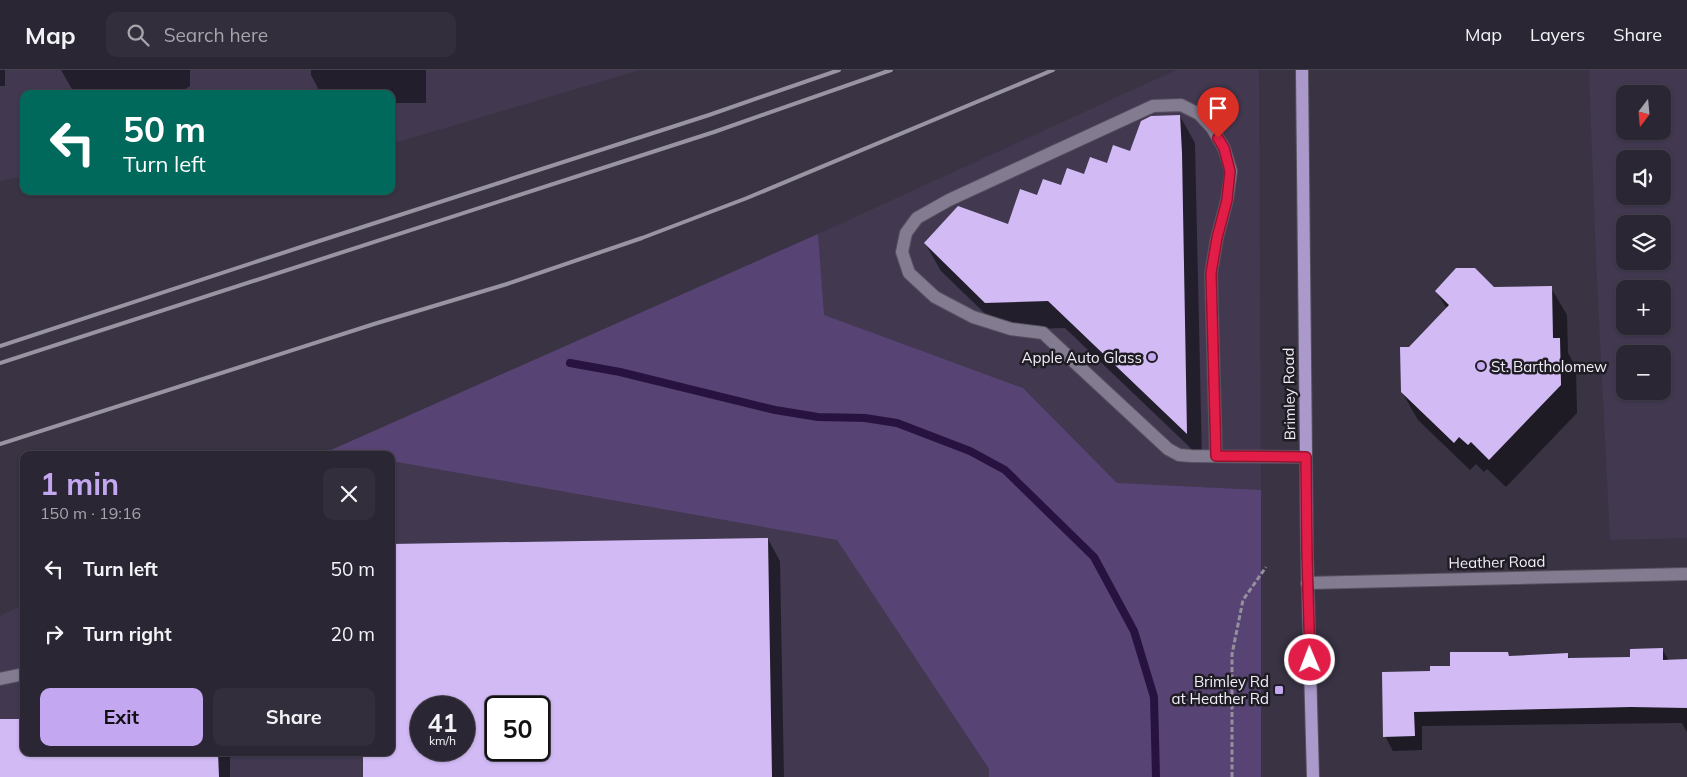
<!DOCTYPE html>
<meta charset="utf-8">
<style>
:root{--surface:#2b2633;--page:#332e3b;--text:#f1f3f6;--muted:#a6a5ac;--line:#47434e;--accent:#c4a7f1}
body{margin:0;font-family:Mulish,sans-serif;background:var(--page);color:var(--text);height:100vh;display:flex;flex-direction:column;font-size:19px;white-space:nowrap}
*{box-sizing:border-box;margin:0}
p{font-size:16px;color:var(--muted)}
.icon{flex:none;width:28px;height:28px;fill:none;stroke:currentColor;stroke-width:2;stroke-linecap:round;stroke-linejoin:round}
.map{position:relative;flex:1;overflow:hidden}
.drawer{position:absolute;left:20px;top:381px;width:375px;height:305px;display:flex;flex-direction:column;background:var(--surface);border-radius:10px;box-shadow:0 1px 4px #0004,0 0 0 1px var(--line)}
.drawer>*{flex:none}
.hud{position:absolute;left:20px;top:20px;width:375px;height:105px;border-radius:10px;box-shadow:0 1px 4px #0004,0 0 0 1px var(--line);background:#00695c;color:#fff;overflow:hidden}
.needle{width:32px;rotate:196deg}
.tools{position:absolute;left:1616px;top:15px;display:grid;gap:10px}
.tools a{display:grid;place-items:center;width:55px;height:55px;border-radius:10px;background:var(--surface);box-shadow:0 1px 4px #0004,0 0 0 1px var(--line);font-size:25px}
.speed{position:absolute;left:410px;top:626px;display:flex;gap:10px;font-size:25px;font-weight:700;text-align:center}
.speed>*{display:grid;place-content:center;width:65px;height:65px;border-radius:50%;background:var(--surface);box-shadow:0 1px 4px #0004,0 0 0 1px var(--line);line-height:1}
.speed small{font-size:12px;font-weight:400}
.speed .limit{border:2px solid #111;border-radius:8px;background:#fff;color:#111}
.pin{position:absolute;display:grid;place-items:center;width:42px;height:42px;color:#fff;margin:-51px -21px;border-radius:50% 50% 50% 0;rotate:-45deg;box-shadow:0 0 5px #0007}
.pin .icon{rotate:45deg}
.me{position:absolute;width:55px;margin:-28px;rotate:359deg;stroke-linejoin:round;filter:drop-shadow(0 0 4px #0008)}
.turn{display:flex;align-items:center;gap:18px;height:105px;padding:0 20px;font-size:22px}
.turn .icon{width:65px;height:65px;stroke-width:2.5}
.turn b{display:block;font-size:35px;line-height:42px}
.round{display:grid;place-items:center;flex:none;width:52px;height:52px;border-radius:10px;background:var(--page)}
.head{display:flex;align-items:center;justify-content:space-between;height:85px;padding:0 20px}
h1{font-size:30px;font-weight:700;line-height:38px;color:var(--accent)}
.button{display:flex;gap:10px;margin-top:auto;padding:10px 20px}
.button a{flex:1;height:58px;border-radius:10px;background:var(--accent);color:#111;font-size:20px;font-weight:700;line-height:58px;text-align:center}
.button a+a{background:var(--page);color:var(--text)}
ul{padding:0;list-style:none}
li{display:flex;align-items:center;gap:15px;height:65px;padding:0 20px}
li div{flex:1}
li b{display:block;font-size:19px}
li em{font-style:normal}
header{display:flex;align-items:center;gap:30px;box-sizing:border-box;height:70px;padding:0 25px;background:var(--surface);border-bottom:1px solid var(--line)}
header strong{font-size:24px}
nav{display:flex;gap:28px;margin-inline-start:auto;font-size:18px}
.search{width:350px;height:45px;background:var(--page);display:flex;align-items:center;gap:12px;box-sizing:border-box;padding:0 18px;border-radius:10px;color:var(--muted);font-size:19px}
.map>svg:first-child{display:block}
</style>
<header>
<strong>Map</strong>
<div class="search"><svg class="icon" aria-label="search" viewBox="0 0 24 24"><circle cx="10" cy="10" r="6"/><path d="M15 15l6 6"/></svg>Search here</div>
<nav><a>Map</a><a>Layers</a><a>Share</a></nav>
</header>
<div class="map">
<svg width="1687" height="707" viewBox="0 0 1687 707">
<rect width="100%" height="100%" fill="#393344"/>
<g fill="#423951" fill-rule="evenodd">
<polygon points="0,0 640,0 391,74 391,24 24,24 24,106 0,111"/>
<polygon points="1176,0 1259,0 1261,420 1117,413 1023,318 823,245 818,164"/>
<path d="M 1589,0 L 1687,0 L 1687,468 L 1610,470 L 1596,190 ZM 1625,24 L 1662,24 L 1662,61 L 1625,61 ZM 1625,89 L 1662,89 L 1662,126 L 1625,126 ZM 1625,154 L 1662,154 L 1662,191 L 1625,191 ZM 1625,219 L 1662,219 L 1662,256 L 1625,256 ZM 1625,284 L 1662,284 L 1662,321 L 1625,321 Z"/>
<polygon points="331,380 360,385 320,385"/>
<path d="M 391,391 L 837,470 L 989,699 L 989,707 L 0,707 L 0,546 L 24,534 L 24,682 L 391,682 ZM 421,638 L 464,638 L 464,680 L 421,680 ZM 496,638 L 539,638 L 539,680 L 496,680 Z"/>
</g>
<polygon fill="#584474" points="818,164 824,245 1023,318 1117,413 1261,420 1261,707 989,707 989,699 837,470 391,391 391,385 360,385 331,380"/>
<g fill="#0007" fill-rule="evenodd">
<rect x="0" y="0" width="5" height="16"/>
<polygon points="61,0 190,0 190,16 184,20 73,21"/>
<polygon points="311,0 426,0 426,33 391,33 391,24 321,24 311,5"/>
<polygon points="1180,46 1195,73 1202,389 1065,258 1002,260 941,201 925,173 1009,155 1038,127 1131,82"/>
<polygon points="1494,218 1551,218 1567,245 1568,283 1576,297 1577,343 1506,417 1487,399 1484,402 1476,394 1470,400 1418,350 1402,322 1409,278 1447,239 1436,221"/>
<path d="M 768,469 L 780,491 L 784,707 L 364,707 L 391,682 L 391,475 ZM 421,638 L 464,638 L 464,680 L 421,680 ZM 496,638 L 539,638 L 539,680 L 496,680 Z"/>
<polygon points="1662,579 1669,591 1687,590 1687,662 1682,653 1422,656 1422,680 1393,681 1385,666 1432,602 1508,583 1510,587 1567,584 1570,589 1631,589"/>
<polygon points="0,650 24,682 230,682 230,707 0,707"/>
</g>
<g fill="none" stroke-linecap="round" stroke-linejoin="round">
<polyline stroke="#281340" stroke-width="8" points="570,293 620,302 775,340 818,347 865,348 897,353 970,381 1005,400 1094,487 1134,561 1154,627 1156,707"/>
</g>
<g fill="#d2bbf5" fill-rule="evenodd">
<polygon points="1180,45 1182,83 1187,364 1048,231 985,233 924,173 958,136 1008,154 1020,119 1037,125 1043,109 1061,115 1067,98 1084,104 1090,87 1107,93 1113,75 1130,81 1141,51 1151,46"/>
<polygon points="1456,198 1475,198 1494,217 1552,216 1553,268 1560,268 1561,315 1489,390 1471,372 1468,375 1459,367 1454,373 1401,322 1400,277 1409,277 1449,235 1435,221"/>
<path d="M 768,468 L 772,707 L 363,707 L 363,682 L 391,682 L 391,474 ZM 421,638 L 464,638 L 464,680 L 421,680 ZM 496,638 L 539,638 L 539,680 L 496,680 Z"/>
<polygon points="1663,578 1663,590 1687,589 1687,638 1631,637 1414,642 1415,666 1383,667 1382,602 1430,601 1430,596 1450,596 1450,582 1508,582 1509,586 1568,583 1568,588 1630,587 1630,579"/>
<polygon points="0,649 24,649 24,682 218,682 219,707 0,707"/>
</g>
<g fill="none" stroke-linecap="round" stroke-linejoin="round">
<g stroke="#575160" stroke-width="14">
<g id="minor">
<polyline points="1216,386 1211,203 1217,168 1227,130 1231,101 1224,78 1212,58 1199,44 1181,35 1153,36 949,130 917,148 906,163 902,182 909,203 935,227 973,247 1011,259 1043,263 1168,379 1179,385 1191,386 1306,387"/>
<polyline points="1307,513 1687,504"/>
<polyline points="0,609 24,604"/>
</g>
</g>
<g stroke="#575160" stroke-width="14">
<polyline id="major" points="1302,0 1307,485 1313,707"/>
</g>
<polyline stroke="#95909e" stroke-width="3" stroke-dasharray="5 2.5" stroke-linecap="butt" points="1232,707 1232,584 1243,530 1266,497"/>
<use href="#minor" stroke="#837c90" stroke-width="12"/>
<use href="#major" stroke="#ac99cb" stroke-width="12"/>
<g stroke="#9994a1" stroke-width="4">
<polyline points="0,276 313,173 709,45 839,0"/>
<polyline points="0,293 714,62 891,0"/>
<polyline points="0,374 374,254 507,214 642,168 747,128 1053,0"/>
</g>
</g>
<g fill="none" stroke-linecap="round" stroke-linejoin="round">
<g stroke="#92132f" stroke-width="12">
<polyline id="route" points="1218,68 1224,78 1230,101 1227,130 1217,168 1211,203 1216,386 1306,387 1307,485 1310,590"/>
</g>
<use href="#route" stroke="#e11d48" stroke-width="9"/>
</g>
<g fill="#c4a7f1" stroke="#1f1c24" stroke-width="2">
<circle cx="1152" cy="287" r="5"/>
<circle cx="1481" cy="296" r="5"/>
<rect x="1274" y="615" width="10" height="10" rx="2.5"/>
</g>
<g text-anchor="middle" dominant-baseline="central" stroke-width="5" stroke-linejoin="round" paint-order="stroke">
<g font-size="15" fill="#f2eef9" stroke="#1f1c24" text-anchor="end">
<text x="1142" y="287">Apple Auto Glass</text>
<text x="1491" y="296" text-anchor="start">St. Bartholomew</text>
<text x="1269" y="611">Brimley Rd<tspan x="1269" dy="17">at Heather Rd</tspan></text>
</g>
<g font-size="15" fill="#f2eef9" stroke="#1f1c24">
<text transform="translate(1289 324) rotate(-91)">Brimley Road</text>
<text transform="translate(1497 492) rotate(-1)">Heather Road</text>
</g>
</g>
</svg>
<div class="tools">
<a><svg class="needle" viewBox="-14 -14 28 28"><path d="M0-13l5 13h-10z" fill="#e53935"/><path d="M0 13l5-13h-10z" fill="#a6a5ac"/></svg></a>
<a><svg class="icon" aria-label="sound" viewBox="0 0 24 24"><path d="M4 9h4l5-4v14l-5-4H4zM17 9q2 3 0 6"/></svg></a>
<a><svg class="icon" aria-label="layers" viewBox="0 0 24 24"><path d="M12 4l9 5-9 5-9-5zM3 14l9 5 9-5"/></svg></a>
<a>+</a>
<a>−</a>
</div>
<div class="speed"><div>41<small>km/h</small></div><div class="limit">50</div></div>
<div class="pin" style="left:1218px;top:68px;background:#d93025"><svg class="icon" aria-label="arrive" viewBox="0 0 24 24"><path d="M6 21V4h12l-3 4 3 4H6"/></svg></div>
<svg class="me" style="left:1310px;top:590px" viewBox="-20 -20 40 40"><circle r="17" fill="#e11d48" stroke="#fff" stroke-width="3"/><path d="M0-11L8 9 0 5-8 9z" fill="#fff"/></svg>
<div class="hud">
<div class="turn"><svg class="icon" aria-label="left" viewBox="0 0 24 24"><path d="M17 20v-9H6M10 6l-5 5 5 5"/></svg><div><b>50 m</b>Turn left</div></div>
</div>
<section class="drawer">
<div class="head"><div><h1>1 min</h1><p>150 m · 19:16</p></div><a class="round"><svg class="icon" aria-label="close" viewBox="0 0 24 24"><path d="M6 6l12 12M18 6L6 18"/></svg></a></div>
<ul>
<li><svg class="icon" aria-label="left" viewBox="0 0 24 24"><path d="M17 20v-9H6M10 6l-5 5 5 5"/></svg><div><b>Turn left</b></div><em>50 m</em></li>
<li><svg class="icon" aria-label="right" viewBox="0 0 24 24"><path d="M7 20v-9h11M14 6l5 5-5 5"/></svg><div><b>Turn right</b></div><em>20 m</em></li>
</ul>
<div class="button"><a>Exit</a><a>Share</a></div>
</section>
</div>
